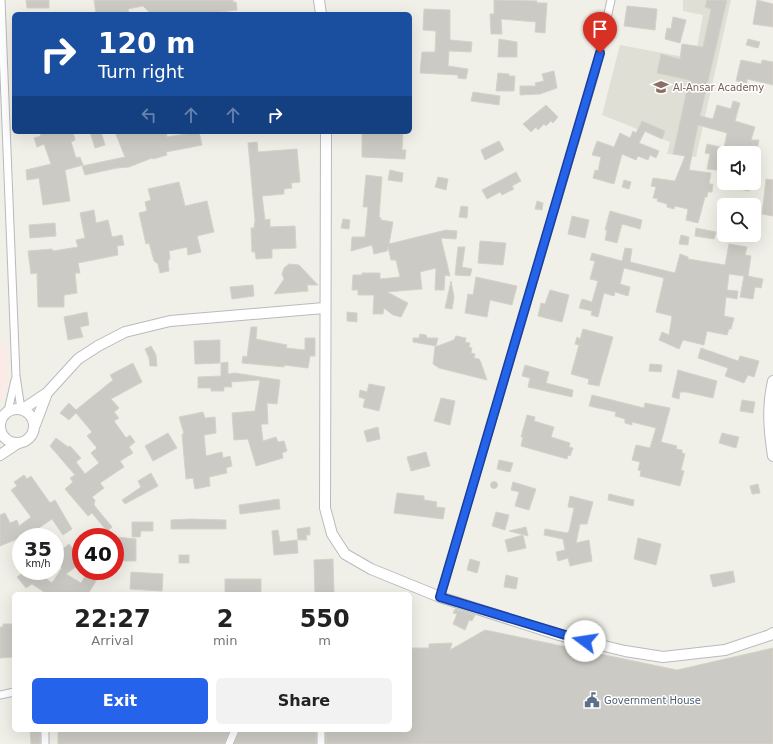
<!DOCTYPE html>
<style>
:root{--surface:#fff;--page:#f2f2f2;--text:#222;--muted:#767676;--accent:#2563eb}
body{margin:0;font-family:"DejaVu Sans",sans-serif;background:var(--page);color:var(--text);height:100vh;display:flex;flex-direction:column;font-size:15px;white-space:nowrap}
*{box-sizing:border-box;margin:0}
p{font-size:13px;color:var(--muted)}
.icon{flex:none;width:22px;height:22px;fill:none;stroke:currentColor;stroke-width:2;stroke-linecap:round;stroke-linejoin:round}
.map{position:relative;flex:1;overflow:hidden}
.drawer{position:absolute;left:12px;top:592px;width:400px;height:140px;display:flex;flex-direction:column;background:var(--surface);border-radius:6px;box-shadow:0 4px 16px #0002}
.drawer>*{flex:none}
.banner{position:absolute;left:12px;top:12px;width:400px;height:122px;border-radius:6px;box-shadow:0 4px 16px #0002;background:#1a4fa0;color:#fff;overflow:hidden}
.tools{position:absolute;left:717px;top:146px;display:grid;gap:8px}
.tools a{display:grid;place-items:center;width:44px;height:44px;border-radius:6px;background:var(--surface);box-shadow:0 4px 16px #0002;font-size:20px}
.speed{position:absolute;left:12px;top:528px;display:flex;gap:8px;font-size:20px;font-weight:700;text-align:center}
.speed>*{display:grid;place-content:center;width:52px;height:52px;border-radius:50%;background:var(--surface);box-shadow:0 4px 16px #0002;line-height:1}
.speed small{font-size:10px;font-weight:400}
.speed .limit{border:6px solid #d22;background:#fff;color:#111}
.pin{position:absolute;display:grid;place-items:center;width:34px;height:34px;color:#fff;margin:-41px -17px;border-radius:50% 50% 50% 0;rotate:-45deg;box-shadow:0 0 4px #0007}
.pin .icon{rotate:45deg}
.me{position:absolute;width:44px;margin:-22px;rotate:284deg;stroke-linejoin:round;filter:drop-shadow(0 0 3px #0008)}
.turn{display:flex;align-items:center;gap:14px;height:84px;padding:0 20px;font-size:18px}
.turn .icon{width:52px;height:52px;stroke-width:2.5}
.turn b{display:block;font-size:28px;line-height:34px}
.lanes{display:flex;align-items:center;height:38px;padding:0 20px;background:#0003;justify-content:center;gap:20px;direction:ltr}
.lanes .off{opacity:.35}
.eta{display:flex;justify-content:space-evenly;align-items:center;height:68px;text-align:center}
.eta b{font-size:24px;font-weight:800;line-height:28px}
.button{display:flex;gap:8px;margin-top:auto;padding:8px 20px}
.button a{flex:1;height:46px;border-radius:6px;background:var(--accent);color:#fff;font-size:16px;font-weight:800;line-height:46px;text-align:center}
.button a+a{background:var(--page);color:var(--text)}
.map>svg:first-child{display:block}
</style>
<div class="map">
<svg width="773" height="744" viewBox="0 0 773 744">
<rect width="100%" height="100%" fill="#f0f0e8"/>
<polygon fill="#e0dfd6" points="683,0 731,0 696,157 667,154 670,142 602,115 620,45 695,59 703,15 683,11"/>
<polygon fill="#fbebe6" points="0,343 7,343 9,384 2,402 0,402"/>
<g fill="#cccac4" stroke="#d5d3c6">
<polygon points="26,0 49,0 49,8 27,8"/>
<polygon points="94,0 233,0 233,2 236,2 237,10 204,14 151,14 143,6 128,9 129,14 96,14"/>
<polygon points="494,0 537,1 537,3 547,3 545,33 535,32 536,22 501,19 502,34 491,34 490,14 494,14"/>
<polygon points="707,0 727,0 700,116 713,119 717,105 731,109 733,101 740,103 735,121 755,127 751,140 759,140 756,155 754,153 736,153 724,150 724,171 707,169 710,154 705,153 707,144 724,148 727,133 698,125 689,170 711,173 709,184 713,184 712,192 708,192 707,197 705,197 698,223 686,220 688,209 675,206 674,209 667,207 667,204 657,201 658,199 653,198 656,187 651,186 653,178 675,181 685,156 673,154 689,80 657,73 661,54 680,59 682,44 703,47 711,9 705,7"/>
<polygon points="757,0 773,4 773,27 753,24"/>
<polygon points="627,6 657,9 655,30 624,26"/>
<polygon points="424,9 450,10 450,40 472,42 471,52 449,51 448,66 468,69 466,79 458,78 458,75 420,73 422,52 435,52 436,31 423,30"/>
<polygon points="673,17 686,20 680,43 665,39 667,28 671,29"/>
<polygon points="499,39 517,42 517,57 498,57"/>
<polygon points="748,39 760,42 758,48 746,45"/>
<polygon points="741,60 761,64 762,60 773,62 773,85 747,79 747,83 736,81"/>
<polygon points="554,71 557,88 540,94 520,95 520,86 536,86 535,83 544,81 542,74"/>
<polygon points="498,73 509,74 509,76 515,76 514,91 496,91"/>
<polygon points="473,92 500,96 499,105 471,101"/>
<polygon points="546,105 558,117 553,123 551,121 546,126 544,124 538,130 536,127 531,132 523,124"/>
<polygon points="642,121 665,131 662,139 645,131 639,143 659,151 656,158 650,155 648,160 638,156 636,160 622,154 614,184 593,178 595,170 598,171 601,157 592,155 597,141 614,147 620,133 630,138 633,131 636,133"/>
<polygon points="39,132 73,132 75,140 71,142 76,158 80,157 83,165 65,170 70,201 43,205 39,178 27,180 26,170 51,164 44,144 37,147 34,138 41,136"/>
<polygon points="90,132 101,132 105,145 95,148"/>
<polygon points="115,132 166,132 167,137 199,132 202,145 166,152 167,155 153,159 152,158 129,167 117,168 85,175 82,166 125,157"/>
<polygon points="362,132 403,132 402,150 406,150 405,159 362,157"/>
<polygon points="499,141 504,150 485,160 481,150"/>
<polygon points="257,142 258,152 297,149 300,182 291,183 292,188 284,189 284,194 262,196 265,220 270,219 270,227 295,226 296,248 272,249 272,258 256,259 255,252 252,252 251,228 254,228 255,220 248,143"/>
<polygon points="390,170 403,173 402,182 388,180"/>
<polygon points="516,172 521,181 512,186 514,189 502,195 500,192 487,199 482,190"/>
<polygon points="366,175 382,177 379,217 381,218 381,220 393,222 389,244 446,230 457,231 456,239 441,238 450,276 445,275 444,290 435,290 436,268 420,272 422,289 387,292 408,303 401,317 393,315 384,308 383,314 373,314 374,295 358,295 358,290 352,290 353,275 362,275 362,273 380,273 380,279 400,277 396,260 391,260 388,247 387,251 374,254 372,245 351,251 352,237 365,237 368,207 363,207"/>
<polygon points="438,177 448,179 446,190 435,187"/>
<polygon points="766,179 773,180 773,216 762,214"/>
<polygon points="624,180 631,182 629,189 622,187"/>
<polygon points="179,182 185,206 207,201 214,232 197,236 201,252 188,255 187,247 169,251 170,258 168,262 169,271 160,273 158,264 154,261 149,243 146,244 139,213 147,211 145,202 151,200 148,189"/>
<polygon points="740,183 750,183 749,191 739,189"/>
<polygon points="537,201 543,203 542,210 535,209"/>
<polygon points="461,206 468,207 467,218 459,217"/>
<polygon points="94,210 96,223 108,220 112,237 122,235 124,245 117,246 118,255 78,263 80,273 75,273 77,293 64,295 64,307 38,307 37,273 31,274 28,251 52,249 53,251 78,247 76,240 85,238 80,213"/>
<polygon points="610,211 642,220 640,229 622,224 617,243 605,240 607,230 605,230"/>
<polygon points="572,216 589,220 585,238 568,234"/>
<polygon points="343,219 350,220 349,229 341,228"/>
<polygon points="55,223 56,236 30,238 29,225"/>
<polygon points="696,228 716,232 714,239 695,236"/>
<polygon points="681,235 689,237 688,245 679,244"/>
<polygon points="480,241 506,243 503,265 478,263"/>
<polygon points="729,244 747,247 745,255 751,256 748,276 763,279 761,288 755,287 753,299 740,297 744,276 729,274 727,290 738,291 737,299 726,297 724,316 734,318 731,329 729,329 727,335 707,331 704,345 683,340 679,349 659,340 662,332 669,335 672,316 656,312 664,278 624,268 620,284 630,287 628,296 615,292 614,296 604,293 598,317 591,315 592,311 579,308 582,299 592,302 598,281 590,279 595,261 590,260 592,253 622,261 625,248 632,249 630,262 675,273 680,254 688,257 688,259 725,265"/>
<polygon points="458,247 465,247 462,267 472,269 470,276 455,275"/>
<polygon points="289,264 299,265 318,285 307,285 308,291 274,294 284,279 282,274 284,268"/>
<polygon points="476,277 517,286 512,305 490,300 487,317 465,313 468,294 473,295"/>
<polygon points="451,281 454,297 452,309 445,308"/>
<polygon points="253,285 254,296 232,299 230,287"/>
<polygon points="550,290 569,295 562,322 538,316 541,303 545,304"/>
<polygon points="87,312 89,325 80,327 83,337 68,340 64,317"/>
<polygon points="347,312 357,313 357,322 347,321"/>
<polygon points="251,327 257,327 256,339 287,345 286,348 305,350 305,338 315,338 315,356 310,356 308,368 284,365 284,367 242,363 243,356 247,357"/>
<polygon points="583,329 613,337 599,386 588,384 589,379 571,374 579,345 575,344 577,337 580,339"/>
<polygon points="420,334 426,335 427,338 438,338 436,346 413,342 413,338 419,338"/>
<polygon points="456,336 466,338 465,342 470,343 469,347 472,348 471,353 475,354 474,358 479,359 481,363 487,380 439,368 433,364 435,347 454,340"/>
<polygon points="220,340 220,363 195,364 194,341"/>
<polygon points="151,346 156,355 157,366 150,366 149,358 145,349"/>
<polygon points="701,348 738,361 740,356 759,361 754,377 748,375 744,383 725,376 728,368 698,358"/>
<polygon points="228,362 228,374 235,373 280,380 277,404 267,403 268,424 261,424 263,441 276,437 278,442 284,441 287,451 282,453 283,458 256,466 248,439 234,440 232,413 255,411 260,380 231,382 232,387 224,387 224,391 211,391 211,388 198,388 198,377 221,376 221,363"/>
<polygon points="133,363 142,382 111,399 119,408 114,412 119,418 114,421 126,438 130,435 135,442 129,447 133,453 120,461 124,467 100,483 104,488 92,497 95,500 94,505 112,527 107,531 92,513 88,516 65,489 73,482 70,478 75,475 50,446 56,438 68,447 70,446 81,458 76,462 85,474 99,463 91,453 97,448 87,436 92,432 76,413 69,420 60,413 69,403 76,410 113,380 110,375"/>
<polygon points="650,364 662,365 661,372 649,371"/>
<polygon points="525,365 549,372 546,383 573,390 572,397 528,387 530,378 522,376"/>
<polygon points="678,370 717,381 713,398 686,392 680,392 679,399 672,397"/>
<polygon points="369,384 385,387 379,411 363,407 365,399 359,397 360,390 367,392"/>
<polygon points="592,395 644,408 645,403 670,408 661,442 677,446 676,449 682,450 682,453 685,454 681,470 684,471 680,486 640,476 641,471 638,470 640,462 632,460 636,445 650,448 656,428 632,422 632,425 625,423 625,419 615,416 616,412 589,406"/>
<polygon points="441,398 455,401 450,425 434,421"/>
<polygon points="742,400 755,402 753,413 740,411"/>
<polygon points="203,412 205,418 215,417 216,433 204,435 206,456 222,452 223,458 230,456 232,466 226,468 227,473 209,477 210,486 195,489 193,478 186,479 182,434 184,434 179,417"/>
<polygon points="527,415 535,417 534,421 554,427 551,437 570,443 569,447 573,448 570,456 568,455 567,459 521,446 523,437 521,437"/>
<polygon points="378,427 380,439 367,442 364,431"/>
<polygon points="168,433 177,448 153,461 145,446"/>
<polygon points="722,433 739,437 736,448 719,443"/>
<polygon points="426,452 430,466 411,471 407,457"/>
<polygon points="499,460 513,463 510,472 497,469"/>
<polygon points="151,473 158,486 125,504 122,500 141,487 138,481"/>
<polygon points="24,475 27,479 31,476 50,503 55,500 72,529 63,535 52,519 30,534 0,546 0,515 5,513 10,523 17,520 19,526 31,517 11,490 17,486 14,482"/>
<circle cx="494" cy="485" r="3.5"/>
<polygon points="513,482 536,489 529,510 515,506 519,492 511,490"/>
<polygon points="758,484 760,493 752,494 750,486"/>
<polygon points="397,493 424,496 424,500 437,502 436,507 445,508 443,519 394,513"/>
<polygon points="609,494 634,500 633,506 608,500"/>
<polygon points="570,496 593,502 587,524 580,524 576,543 589,540 592,561 570,566 568,558 558,561 556,552 565,550 563,539 544,535 545,529 567,533 569,531 574,508 568,507"/>
<polygon points="279,499 280,509 240,514 239,505"/>
<polygon points="496,512 509,515 505,530 492,526"/>
<polygon points="191,519 226,520 226,529 171,529 171,520"/>
<polygon points="132,522 153,522 153,531 141,531 140,537 132,537"/>
<polygon points="310,527 310,535 306,535 307,540 298,540 297,529"/>
<polygon points="526,527 528,536 509,531"/>
<polygon points="278,530 280,542 297,540 298,553 274,555 272,531"/>
<polygon points="523,535 526,548 508,552 505,540"/>
<polygon points="115,537 136,539 136,561 121,561 121,546 115,545"/>
<polygon points="638,538 661,544 656,565 634,559"/>
<polygon points="81,542 81,563 66,574 81,583 88,571 102,571 88,594 47,594 32,584 26,588 17,577 25,571 41,571 45,578 52,583 62,568 55,559 55,555 69,544 73,549"/>
<rect x="179" y="555" width="10" height="8"/>
<polygon points="333,559 334,594 315,594 314,560"/>
<polygon points="470,559 480,562 477,573 467,570"/>
<polygon points="733,571 735,582 713,587 710,575"/>
<polygon points="131,572 163,574 162,591 130,589"/>
<polygon points="506,575 518,578 516,589 504,587"/>
<rect x="225" y="579" width="36" height="15"/>
<polygon points="455,609 475,615 472,621 469,620 465,630 453,624 457,614 453,613"/>
<polygon points="3,624 14,624 14,657 0,658 0,627 3,627"/>
<polygon points="485,630 677,670 773,648 773,744 326,744 326,730 410,730 410,648 429,648 429,644 452,643 450,650"/>
<polygon points="30,730 40,730 40,744 31,744"/>
<polygon points="58,730 230,730 224,744 58,744"/>
<polygon points="240,730 316,730 316,744 234,744"/>
</g>
<g fill="none" stroke-linecap="round" stroke-linejoin="round">
<g stroke="#b8b9bd" stroke-width="9">
<g id="street">
<polyline points="1,0 16,376 21,409"/>
<polyline points="8,411 15,380"/>
<polyline points="440,597 595,73 611,0"/>
<polyline points="0,695 14,692"/>
<polyline points="45,730 45,744"/>
<polyline points="321,730 321,744"/>
<polyline points="229,744 235,730"/>
</g>
</g>
<g stroke="#b9bac0" stroke-width="12">
<g id="secondary">
<polyline points="319,0 321,14"/>
<polyline points="326,132 325,508 332,534 345,554 371,569 440,597 559,635 625,651 663,657 725,650 770,635 773,633"/>
<path d="M 773,381 C 767,407 769,430 773,456"/>
<polyline points="23,409 47,393 78,359 98,346 125,332 170,321 324,308"/>
<circle cx="17" cy="426" r="17"/>
<polyline points="35,425 47,393"/>
<polyline points="0,455 18,443"/>
</g>
</g>
<use href="#street" stroke="#fff" stroke-width="7"/>
<use href="#secondary" stroke="#fff" stroke-width="10"/>
</g>
<g fill="none" stroke-linecap="round" stroke-linejoin="round">
<g stroke="#184099" stroke-width="10">
<polyline id="route" points="585,641 440,597 600,53"/>
</g>
<use href="#route" stroke="#2563eb" stroke-width="7"/>
</g>
<defs>
<g id="school-bare" transform="scale(1.2)"><path d="M0-5L7-2L0 1L-7-2ZM-4 1L0 2.5L4 1V4Q0 6-4 4Z" fill="#8d6e63" stroke="#fff" stroke-width="2.5" paint-order="stroke"/></g>
<g id="civic-bare" transform="scale(1.2)"><path d="M-.6-6.5H3V-4.5H.6V-3L4-1V1h2V6H-6V1h2V-1L-.6-3ZM-1.2 2.5V6h2.4V2.5Z" fill="#5c6f8a" stroke="#fff" stroke-width="2.5" paint-order="stroke"/></g>
</defs>
<g fill-rule="evenodd">
<use href="#school-bare" x="661" y="87"/>
<use href="#civic-bare" x="592" y="700"/>
</g>
<g text-anchor="middle" dominant-baseline="central" stroke-width="3" stroke-linejoin="round" paint-order="stroke">
<g font-size="10" fill="#785e54" stroke="#fff" text-anchor="start">
<text x="673" y="87">Al-Ansar Academy</text>
</g>
<g font-size="10" fill="#4e5e75" stroke="#fff" text-anchor="start">
<text x="604" y="700">Government House</text>
</g>
</g>
</svg>
<div class="tools">
<a><svg class="icon" aria-label="sound" viewBox="0 0 24 24"><path d="M4 9h4l5-4v14l-5-4H4zM17 9q2 3 0 6"/></svg></a>
<a><svg class="icon" aria-label="search" viewBox="0 0 24 24"><circle cx="10" cy="10" r="6"/><path d="M15 15l6 6"/></svg></a>
</div>
<div class="speed"><div>35<small>km/h</small></div><div class="limit">40</div></div>
<div class="pin" style="left:600px;top:53px;background:#d93025"><svg class="icon" aria-label="arrive" viewBox="0 0 24 24"><path d="M6 21V4h12l-3 4 3 4H6"/></svg></div>
<svg class="me" style="left:585px;top:641px" viewBox="-20 -20 40 40"><circle r="19" fill="#fff"/><path d="M0-13L10 11 0 6-10 11z" fill="#2563eb"/></svg>
<div class="banner">
<div class="turn"><svg class="icon" aria-label="right" viewBox="0 0 24 24"><path d="M7 20v-9h11M14 6l5 5-5 5"/></svg><div><b>120 m</b>Turn right</div></div>
<div class="lanes"><svg class="icon off" aria-label="left" viewBox="0 0 24 24"><path d="M17 20v-9H6M10 6l-5 5 5 5"/></svg><svg class="icon off" aria-label="ahead" viewBox="0 0 24 24"><path d="M12 20V5M6 11l6-6 6 6"/></svg><svg class="icon off" aria-label="ahead" viewBox="0 0 24 24"><path d="M12 20V5M6 11l6-6 6 6"/></svg><svg class="icon" aria-label="right" viewBox="0 0 24 24"><path d="M7 20v-9h11M14 6l5 5-5 5"/></svg></div>
</div>
<section class="drawer">
<div class="eta">
<div><b>22:27</b><p>Arrival</p></div>
<div><b>2</b><p>min</p></div>
<div><b>550</b><p>m</p></div>
</div>
<div class="button"><a>Exit</a><a>Share</a></div>
</section>
</div>
